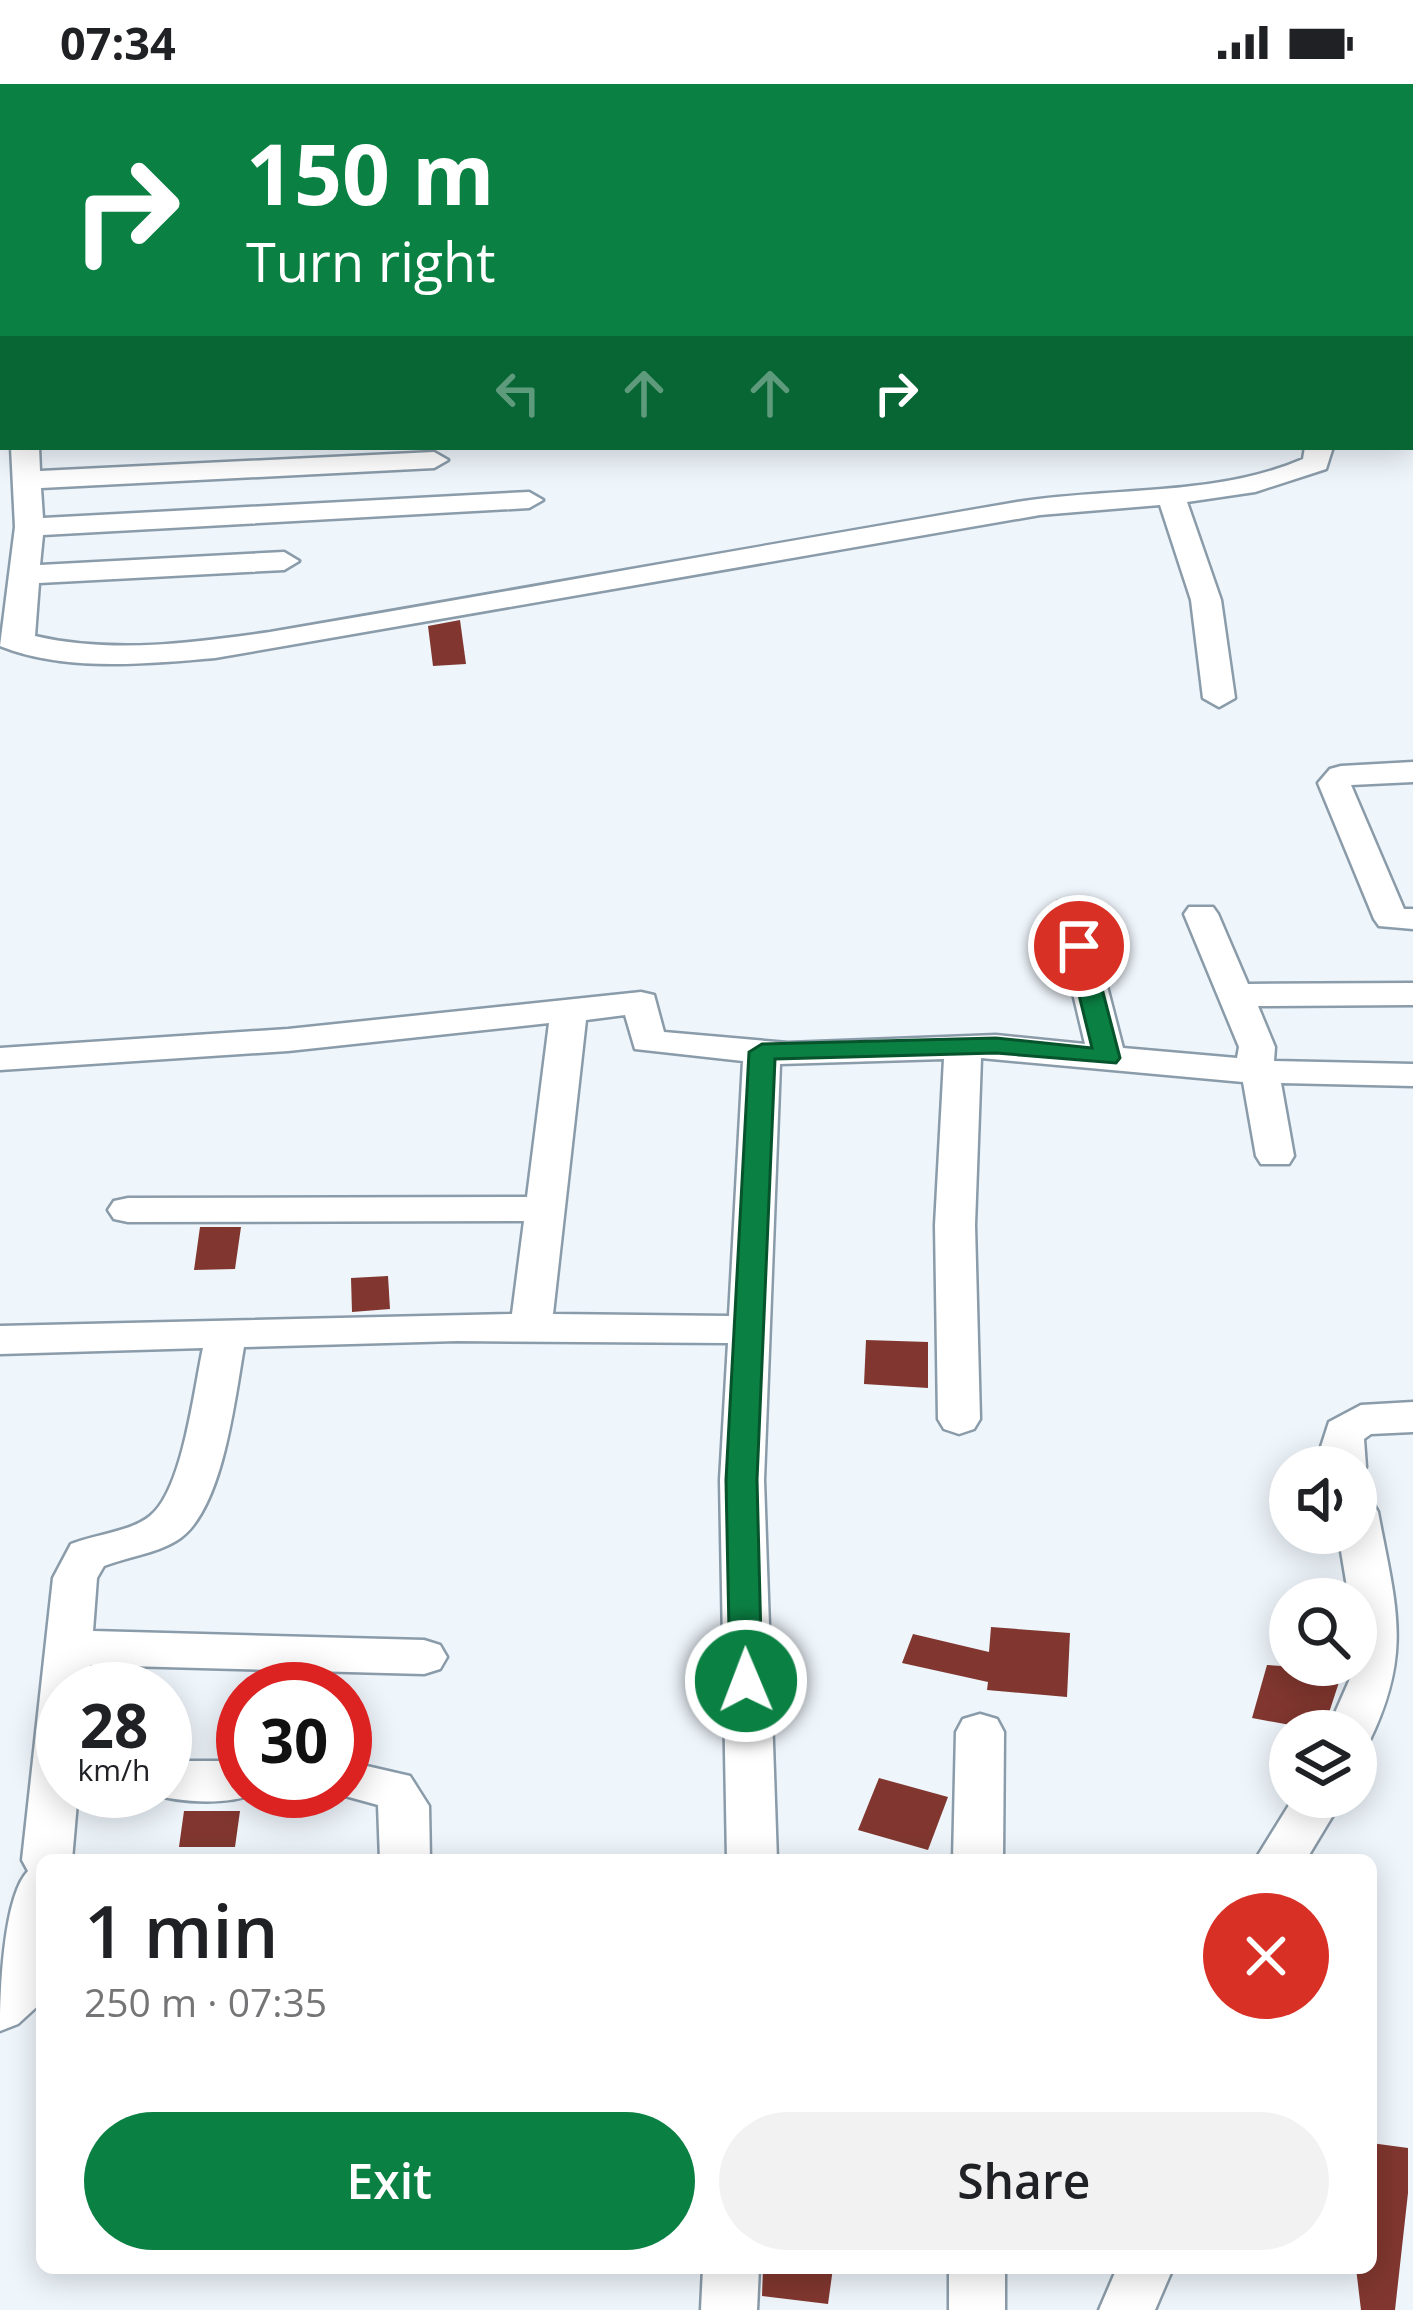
<!DOCTYPE html>
<meta charset="utf-8">
<style>
:root{--surface:#fff;--page:#f2f2f2;--text:#202124;--muted:#757577;--accent:#0b8043}
body{margin:0;font-family:"Open Sans",sans-serif;background:var(--page);color:var(--text);height:100vh;display:flex;flex-direction:column;font-size:45px;white-space:nowrap}
*{box-sizing:border-box;margin:0}
p{font-size:39px;color:var(--muted)}
.icon{flex:none;width:66px;height:66px;fill:none;stroke:currentColor;stroke-width:2;stroke-linecap:round;stroke-linejoin:round}
.map{position:relative;flex:1;overflow:hidden}
.drawer{position:absolute;left:36px;top:1770px;width:1341px;height:420px;display:flex;flex-direction:column;background:var(--surface);border-radius:18px;box-shadow:0 6px 30px #0003}
.drawer>*{flex:none}
.hud{position:absolute;left:0px;top:0px;width:1413px;height:366px;box-shadow:0 6px 30px #0003;background:#0b8043;color:#fff;overflow:hidden}
.fabs{position:absolute;left:1269px;top:1362px;display:grid;gap:24px}
.fabs a{display:grid;place-items:center;width:108px;height:108px;border-radius:50%;background:var(--surface);box-shadow:0 6px 30px #0003;font-size:60px}
.speed{position:absolute;left:36px;top:1578px;display:flex;gap:24px;font-size:60px;font-weight:700;text-align:center}
.speed>*{display:grid;place-content:center;width:156px;height:156px;border-radius:50%;background:var(--surface);box-shadow:0 6px 30px #0003;line-height:1}
.speed small{font-size:30px;font-weight:400}
.speed .limit{border:18px solid #d22;background:#fff;color:#111}
.pin{position:absolute;display:grid;place-items:center;width:102px;height:102px;color:#fff;margin:-51px;border:6px solid #fff;border-radius:50%;box-shadow:0 3px 12px #0007}
.me{position:absolute;width:132px;margin:-66px;rotate:359deg;stroke-linejoin:round;filter:drop-shadow(0 0 9px #0008)}
.turn{display:flex;align-items:center;gap:42px;height:252px;padding:0 48px;font-size:54px}
.turn .icon{width:156px;height:156px;stroke-width:2.5}
.turn b{display:block;font-size:84px;line-height:102px}
.lanes{display:flex;align-items:center;height:114px;padding:0 48px;background:#0003;justify-content:center;gap:60px;direction:ltr}
.lanes .off{opacity:.35}
.round{display:grid;place-items:center;flex:none;width:126px;height:126px;border-radius:63px;background:var(--page)}
.headline{display:flex;align-items:center;justify-content:space-between;height:204px;padding:0 48px}
h1{font-size:72px;font-weight:600;line-height:90px}
.action{display:flex;gap:24px;margin-top:auto;padding:24px 48px}
.action a{flex:1;height:138px;border-radius:72px;background:var(--accent);color:#fff;font-size:48px;font-weight:600;line-height:138px;text-align:center}
.action a+a{background:var(--page);color:var(--text)}
.status{display:flex;justify-content:space-between;align-items:center;height:84px;padding:0 60px;background:var(--surface);direction:ltr}
.status svg{height:33px;fill:currentColor}
.map>svg:first-child{display:block}
</style>
<div class="status"><b>07:34</b><svg viewBox="0 0 49 12"><path d="M0 12V9h3v3zM5 12V6h3v6zM10 12V3h3v9zM15 12V0h3v12zM26 1h20v11H26zM47 4h2v5h-2z"/></svg></div>
<div class="map">
<svg width="1413" height="2226" viewBox="0 0 1413 2226">
<rect width="100%" height="100%" fill="#eef5fb"/>
<g fill="#81372f">
<polygon points="460,536 466,580 433,582 428,542"/>
<polygon points="200,1143 241,1143 235,1185 194,1186"/>
<polygon points="388,1192 390,1225 352,1228 351,1194"/>
<polygon points="866,1256 928,1258 928,1304 864,1300"/>
<polygon points="991,1543 1070,1549 1067,1613 987,1606 988,1598 902,1579 913,1550 989,1568"/>
<polygon points="1267,1581 1343,1586 1323,1647 1252,1634"/>
<polygon points="879,1694 948,1713 928,1766 858,1746"/>
<polygon points="184,1727 240,1727 235,1763 179,1763"/>
<polygon points="1371,2059 1408,2064 1408,2109 1395,2226 1361,2226 1356,2184 1371,2184"/>
<polygon points="763,2184 833,2184 828,2220 762,2212"/>
</g>
<g fill="none" stroke-linecap="round" stroke-linejoin="round">
<g stroke="#8a9ba9" stroke-width="5">
<g id="street">
<polygon points="405,0 427,0 404,3"/>
<polygon points="554,0 576,0 552,3"/>
<polygon points="623,0 645,0 621,3"/>
<rect x="902" y="0" width="22" height="3"/>
<polygon points="1056,0 1080,0 1082,3 1058,3"/>
<rect x="1410" y="154" width="3" height="14"/>
<rect x="1410" y="191" width="3" height="14"/>
<rect x="1410" y="267" width="3" height="16"/>
<rect x="0" y="319" width="3" height="16"/>
<path d="M 11,363 L 39,363 L 40,387 L 434,368 L 448,376 L 434,384 L 41,404 L 43,434 L 529,408 L 543,416 L 529,424 L 43,451 L 40,481 L 284,468 L 299,477 L 284,486 L 39,499 L 35,552 C 112,570 193,559 270,548 C 519,506 768,460 1017,418 C 1111,403 1215,413 1303,375 L 1305,363 L 1333,363 L 1326,385 L 1255,408 L 1187,418 L 1221,516 L 1235,614 L 1219,623 L 1203,614 L 1191,516 L 1160,421 L 1040,431 L 215,574 C 146,580 64,588 0,562 L 15,443 Z"/>
<polygon points="1413,678 1413,698 1351,701 1404,825 1413,825 1413,845 1379,842 1374,835 1318,699 1330,685 1341,682"/>
<path d="M 1070,815 L 1082,818 L 1087,825 L 1123,964 L 1237,974 L 1239,963 L 1184,830 L 1189,823 L 1213,823 L 1218,830 L 1248,900 L 1413,899 L 1413,921 L 1258,922 L 1275,963 L 1274,977 L 1413,980 L 1413,1002 L 1281,999 L 1294,1072 L 1289,1080 L 1261,1080 L 1256,1072 L 1243,998 L 981,974 L 975,1141 L 980,1335 L 974,1345 L 959,1350 L 944,1345 L 938,1335 L 935,1141 L 944,975 L 780,980 L 764,1396 L 777,1776 L 727,1776 L 720,1396 L 728,1259 L 457,1257 L 244,1263 C 235,1313 223,1430 176,1457 C 154,1470 127,1473 104,1482 L 97,1494 L 93,1547 L 424,1556 L 440,1561 L 447,1573 L 440,1585 L 424,1590 L 90,1581 L 87,1605 L 63,1605 L 63,1707 L 78,1707 L 72,1776 L 42,1776 L 42,1918 L 18,1940 L 0,1947 C 0,1909 3,1813 28,1787 L 22,1776 L 53,1494 L 71,1460 C 96,1450 130,1448 150,1432 C 183,1406 194,1304 203,1264 L 0,1270 L 0,1242 L 512,1230 L 524,1137 L 128,1138 L 114,1135 L 108,1126 L 114,1117 L 128,1114 L 527,1113 L 549,939 L 288,967 L 0,986 L 0,964 L 288,945 L 641,908 L 654,911 L 664,948 L 788,959 L 996,951 L 1085,960 L 1053,825 L 1058,818 ZM 625,931 L 635,965 L 743,977 L 729,1232 L 553,1230 L 586,936 Z"/>
<polygon points="1413,1318 1413,1348 1371,1350 1364,1355 1366,1383 1359,1394 1356,1383 1322,1383 1319,1369 1329,1338 1361,1321"/>
<path d="M 1356,1412 L 1372,1417 L 1378,1428 C 1396,1523 1413,1569 1368,1660 L 1356,1663 L 1356,1647 L 1327,1647 L 1356,1581 L 1356,1515 L 1349,1515 L 1338,1449 L 1356,1449 Z"/>
<polygon points="980,1630 997,1635 1004,1648 1003,1776 953,1776 956,1648 963,1635"/>
<path d="M 165,1677 L 243,1677 L 243,1707 L 261,1707 C 233,1722 179,1719 148,1709 L 165,1707 Z"/>
<polygon points="345,1677 410,1692 429,1722 430,1776 380,1776 378,1721 327,1707 345,1707"/>
<polygon points="1294,1713 1344,1713 1306,1776 1255,1776"/>
<polygon points="703,2184 759,2184 757,2226 701,2226"/>
<rect x="949" y="2184" width="56" height="42"/>
<polygon points="1117,2184 1173,2184 1155,2226 1099,2226"/>
</g>
</g>
<use href="#street" fill="#fff" fill-rule="evenodd"/>
</g>
<polygon fill="#0b8043" stroke="#07532c" stroke-width="3" points="1079,855 1091,862 1120,974 1116,979 996,969 775,975 757,1396 762,1597 758,1605 735,1605 730,1597 726,1396 749,968 762,960 996,954 1092,964 1067,862"/>
</svg>
<div class="fabs">
<a><svg class="icon" aria-label="sound" viewBox="0 0 24 24"><path d="M4 9h4l5-4v14l-5-4H4zM17 9q2 3 0 6"/></svg></a>
<a><svg class="icon" aria-label="search" viewBox="0 0 24 24"><circle cx="10" cy="10" r="6"/><path d="M15 15l6 6"/></svg></a>
<a><svg class="icon" aria-label="layers" viewBox="0 0 24 24"><path d="M12 4l9 5-9 5-9-5zM3 14l9 5 9-5"/></svg></a>
</div>
<div class="speed"><div>28<small>km/h</small></div><div class="limit">30</div></div>
<div class="pin" style="left:1079px;top:862px;background:#d93025"><svg class="icon" aria-label="arrive" viewBox="0 0 24 24"><path d="M6 21V4h12l-3 4 3 4H6"/></svg></div>
<svg class="me" style="left:746px;top:1597px" viewBox="-20 -20 40 40"><circle r="17" fill="#0b8043" stroke="#fff" stroke-width="3"/><path d="M0-11L8 9 0 5-8 9z" fill="#fff"/></svg>
<div class="hud">
<div class="turn"><svg class="icon" aria-label="right" viewBox="0 0 24 24"><path d="M7 20v-9h11M14 6l5 5-5 5"/></svg><div><b>150 m</b>Turn right</div></div>
<div class="lanes"><svg class="icon off" aria-label="left" viewBox="0 0 24 24"><path d="M17 20v-9H6M10 6l-5 5 5 5"/></svg><svg class="icon off" aria-label="ahead" viewBox="0 0 24 24"><path d="M12 20V5M6 11l6-6 6 6"/></svg><svg class="icon off" aria-label="ahead" viewBox="0 0 24 24"><path d="M12 20V5M6 11l6-6 6 6"/></svg><svg class="icon" aria-label="right" viewBox="0 0 24 24"><path d="M7 20v-9h11M14 6l5 5-5 5"/></svg></div>
</div>
<section class="drawer">
<div class="headline"><div><h1>1 min</h1><p>250 m · 07:35</p></div><a class="round" style="background:#d93025;color:#fff"><svg class="icon" aria-label="close" viewBox="0 0 24 24"><path d="M6 6l12 12M18 6L6 18"/></svg></a></div>
<div class="action"><a>Exit</a><a>Share</a></div>
</section>
</div>
